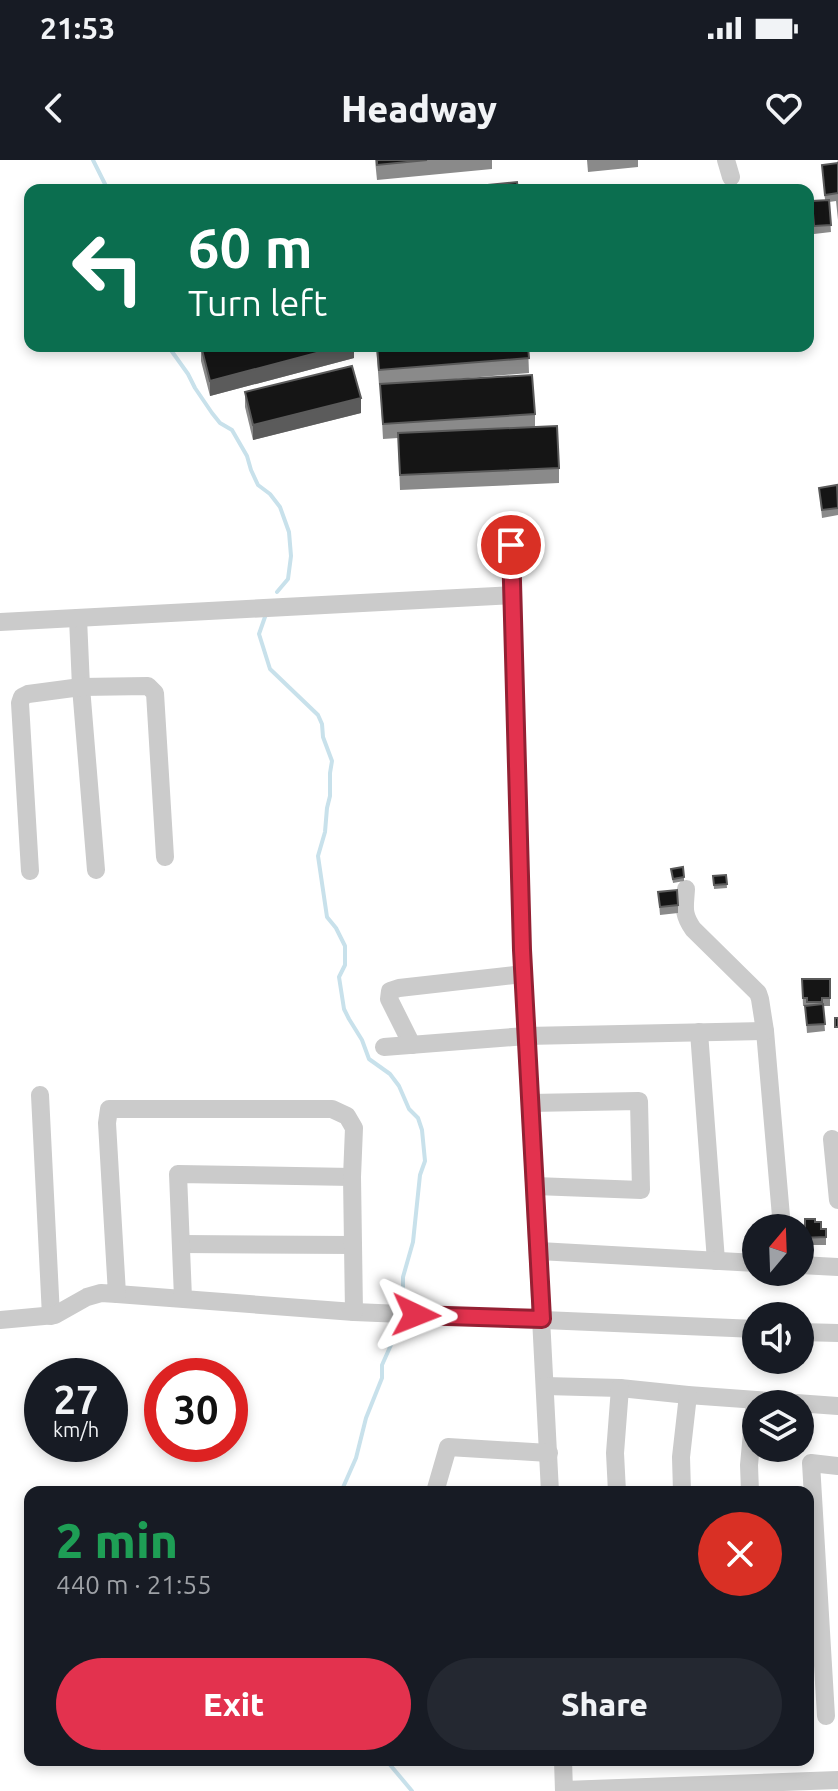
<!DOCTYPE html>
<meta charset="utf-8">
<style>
:root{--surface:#171b24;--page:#242831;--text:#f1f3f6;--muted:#9ea1a6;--accent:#e3324e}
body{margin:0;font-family:Ubuntu,sans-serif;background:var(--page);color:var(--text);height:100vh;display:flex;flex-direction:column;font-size:30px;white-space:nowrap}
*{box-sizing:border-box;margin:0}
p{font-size:26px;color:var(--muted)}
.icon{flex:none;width:44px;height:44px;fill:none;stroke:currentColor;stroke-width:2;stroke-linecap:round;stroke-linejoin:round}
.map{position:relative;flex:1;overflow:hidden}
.panel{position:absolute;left:24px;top:1326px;width:790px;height:280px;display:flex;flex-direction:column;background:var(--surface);border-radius:16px;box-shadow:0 4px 12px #0003}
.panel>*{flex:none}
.guide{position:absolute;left:24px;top:24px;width:790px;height:168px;border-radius:16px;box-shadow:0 4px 12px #0003;background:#0b6e4f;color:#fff;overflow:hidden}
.needle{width:52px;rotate:19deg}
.controls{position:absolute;left:742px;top:1054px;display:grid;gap:16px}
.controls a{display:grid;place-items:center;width:72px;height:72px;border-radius:50%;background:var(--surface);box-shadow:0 4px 12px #0003;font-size:40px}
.speed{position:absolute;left:24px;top:1198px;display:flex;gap:16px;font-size:40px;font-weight:700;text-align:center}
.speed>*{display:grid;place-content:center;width:104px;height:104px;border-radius:50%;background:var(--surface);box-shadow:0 4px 12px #0003;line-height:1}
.speed small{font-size:20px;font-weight:400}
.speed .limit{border:12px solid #d22;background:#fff;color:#111}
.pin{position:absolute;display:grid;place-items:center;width:68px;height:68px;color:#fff;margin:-34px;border:4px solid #fff;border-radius:50%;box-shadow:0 2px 8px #0007}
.me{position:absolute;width:88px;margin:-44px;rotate:92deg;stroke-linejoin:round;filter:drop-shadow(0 0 6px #0008)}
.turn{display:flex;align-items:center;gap:28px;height:168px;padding:0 32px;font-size:36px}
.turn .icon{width:104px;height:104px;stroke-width:2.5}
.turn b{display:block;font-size:56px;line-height:68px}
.round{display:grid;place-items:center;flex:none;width:84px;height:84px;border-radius:42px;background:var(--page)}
.overview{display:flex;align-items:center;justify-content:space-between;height:136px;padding:0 32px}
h1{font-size:48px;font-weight:800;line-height:60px;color:#1e9e55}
.button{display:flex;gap:16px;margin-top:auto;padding:16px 32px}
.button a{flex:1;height:92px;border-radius:48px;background:var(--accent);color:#fff;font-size:32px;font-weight:800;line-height:92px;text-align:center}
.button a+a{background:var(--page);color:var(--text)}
.status{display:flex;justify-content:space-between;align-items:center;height:56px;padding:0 40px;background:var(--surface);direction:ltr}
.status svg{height:22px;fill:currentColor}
header{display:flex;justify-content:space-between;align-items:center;height:104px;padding:0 32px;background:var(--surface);font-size:36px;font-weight:800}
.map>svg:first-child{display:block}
</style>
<div class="status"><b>21:53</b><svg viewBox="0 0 49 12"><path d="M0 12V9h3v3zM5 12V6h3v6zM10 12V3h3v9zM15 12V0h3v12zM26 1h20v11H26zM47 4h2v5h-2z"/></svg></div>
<header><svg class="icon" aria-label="back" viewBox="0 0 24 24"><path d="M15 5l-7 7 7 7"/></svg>Headway<svg class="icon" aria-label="heart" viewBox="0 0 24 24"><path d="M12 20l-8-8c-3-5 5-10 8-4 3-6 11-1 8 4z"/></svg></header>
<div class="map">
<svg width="838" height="1631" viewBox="0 0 838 1631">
<rect width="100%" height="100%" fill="#fff"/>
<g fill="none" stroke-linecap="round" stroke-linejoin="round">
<g stroke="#c8e1eb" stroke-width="4">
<polyline points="93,0 108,30"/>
<polyline points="168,186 188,214 195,228 212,253 220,263 232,270 247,296 251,310 258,325 270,334 280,347 289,372 291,396 288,419 277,432"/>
<polyline points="266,454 259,474 270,509 318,555 322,564 323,577 332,601 330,613 330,636 327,648 325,672 318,696 327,757 336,768 345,786 345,805 339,817 344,849 349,859 362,880 369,899 390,914 399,926 409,949 418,958 422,970 425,1001 420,1015 413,1082 403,1117 403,1150"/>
<polyline points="341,1332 356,1298 366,1258 382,1218 382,1205 403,1158"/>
<polyline points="386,1600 412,1631"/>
</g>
<g stroke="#cbcbcb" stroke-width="18">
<polyline points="726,0 731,17"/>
<polyline points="511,385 522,790 550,1332"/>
<polyline points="78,458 81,527 96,710"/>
<polyline points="0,462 513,435"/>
<polyline points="30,711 20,543 22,537 28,534 81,527 148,526 155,533 165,697"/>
<path d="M 686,729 C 685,747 682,753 693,769 L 758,833 L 760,839 L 765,871 L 782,1068"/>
<polyline points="699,872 716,1101"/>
<polyline points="412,885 389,839 390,831 399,828 523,814"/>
<polyline points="384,887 526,876 765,871"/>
<polyline points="40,935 51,1156"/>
<polyline points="530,943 639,941 641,1030 535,1026"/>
<polyline points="832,979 838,1040"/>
<polyline points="181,1084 353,1085"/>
<polyline points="539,1091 756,1103"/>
<polyline points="800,1105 838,1107"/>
<polyline points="117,1134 354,1152 756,1169"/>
<polyline points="183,1138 178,1014 352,1017"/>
<polyline points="0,1160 55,1155 87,1137 101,1133 117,1134 107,963 109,949 332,949 347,956 354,968 352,1017 354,1152"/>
<polyline points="800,1172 838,1173"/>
<polyline points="545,1226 620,1228 688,1235 838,1246"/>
<polyline points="435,1332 448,1287 549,1293"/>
<polyline points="617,1332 615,1293 620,1228"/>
<polyline points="682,1332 681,1297 688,1235"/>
<polyline points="750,1332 749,1305 755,1240"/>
<polyline points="826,1556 811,1303 838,1306"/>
<polyline points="563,1600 564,1631"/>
<polyline points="564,1630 838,1620"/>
</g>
</g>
<g fill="#8a8a8a">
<polygon points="375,0 492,0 492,9 377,20"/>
<polygon points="587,0 638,0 638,7 588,12"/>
<polygon points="838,0 838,60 836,41 829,42 831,72 814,74 812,41 825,40 822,5 837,3"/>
<polygon points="189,186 354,186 354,198 210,236 201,201 201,186 190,189"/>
<polygon points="376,186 528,186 529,213 408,223 535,254 535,267 559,308 559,323 400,330 398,278 383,279 380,225 379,225"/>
<polygon points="245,232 361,253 253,280 245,247"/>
<polygon points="819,328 838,330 838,355 822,358"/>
<polygon points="671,709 684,717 684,721 673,723"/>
<polygon points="726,715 727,728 714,729 713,716"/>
<polygon points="658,732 678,745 678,753 660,755"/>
<polygon points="802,819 830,819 830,846 823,846 825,871 807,873 805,846 807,846 803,846"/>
<polygon points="815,1062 821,1069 826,1069 826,1085 800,1085 800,1070 805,1069"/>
</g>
<g fill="#5b5b5b">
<polygon points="343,186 354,186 354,198 210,236 210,221"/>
<polygon points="361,238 361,253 253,280 253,265"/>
</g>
<g fill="#151515" stroke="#5b5b5b" stroke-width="2">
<polygon points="377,0 427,0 377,5"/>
<polygon points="838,3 838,33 825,35 822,5"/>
<polygon points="517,22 518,30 448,30 448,29"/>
<polygon points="829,40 831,65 814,66 812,41"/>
<polygon points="201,186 343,186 210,221"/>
<polygon points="377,186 528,186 529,198 379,210"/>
<polygon points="352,206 361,238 253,265 245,232"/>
<polygon points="532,215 535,254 383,264 380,224"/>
<polygon points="557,266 559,308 400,315 398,273"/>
<polygon points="837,325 838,348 822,350 819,328"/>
<polygon points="683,707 684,717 673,719 671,709"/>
<polygon points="726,715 727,724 714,725 713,716"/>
<polygon points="677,730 678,745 660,747 658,732"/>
<polygon points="802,819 830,819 830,838 822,838 822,842 807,842 807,838 803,838"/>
<polygon points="823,844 825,864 807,865 805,846"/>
<rect x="835" y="858" width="3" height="9"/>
<polygon points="805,1059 815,1059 815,1062 821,1062 821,1069 826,1069 826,1077 800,1078 800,1070 805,1069"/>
</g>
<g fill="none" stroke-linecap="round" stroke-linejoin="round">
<g stroke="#942033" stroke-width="20">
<polyline id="route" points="416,1155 542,1159 522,790 511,385"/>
</g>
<use href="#route" stroke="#e3324e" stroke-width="14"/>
</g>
</svg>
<div class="controls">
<a><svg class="needle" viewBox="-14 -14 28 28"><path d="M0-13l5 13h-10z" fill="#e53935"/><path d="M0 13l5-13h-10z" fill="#9ea1a6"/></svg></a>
<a><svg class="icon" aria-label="sound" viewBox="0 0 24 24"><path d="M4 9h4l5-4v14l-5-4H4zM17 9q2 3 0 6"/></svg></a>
<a><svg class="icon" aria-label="layers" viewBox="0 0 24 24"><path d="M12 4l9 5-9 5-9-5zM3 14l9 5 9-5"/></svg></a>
</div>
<div class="speed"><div>27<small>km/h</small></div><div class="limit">30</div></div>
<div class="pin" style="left:511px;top:385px;background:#d93025"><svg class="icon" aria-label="arrive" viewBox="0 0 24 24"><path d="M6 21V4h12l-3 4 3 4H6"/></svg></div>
<svg class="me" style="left:416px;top:1155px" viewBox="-20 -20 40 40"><path d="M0-17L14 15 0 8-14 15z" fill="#e3324e" stroke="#fff" stroke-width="4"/></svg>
<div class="guide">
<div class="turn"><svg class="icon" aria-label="left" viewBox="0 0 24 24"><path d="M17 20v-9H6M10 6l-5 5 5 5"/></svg><div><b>60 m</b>Turn left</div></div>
</div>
<section class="panel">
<div class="overview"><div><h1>2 min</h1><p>440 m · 21:55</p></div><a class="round" style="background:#d93025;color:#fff"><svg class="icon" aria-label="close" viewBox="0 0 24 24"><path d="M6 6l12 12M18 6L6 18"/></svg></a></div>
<div class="button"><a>Exit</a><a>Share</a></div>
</section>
</div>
